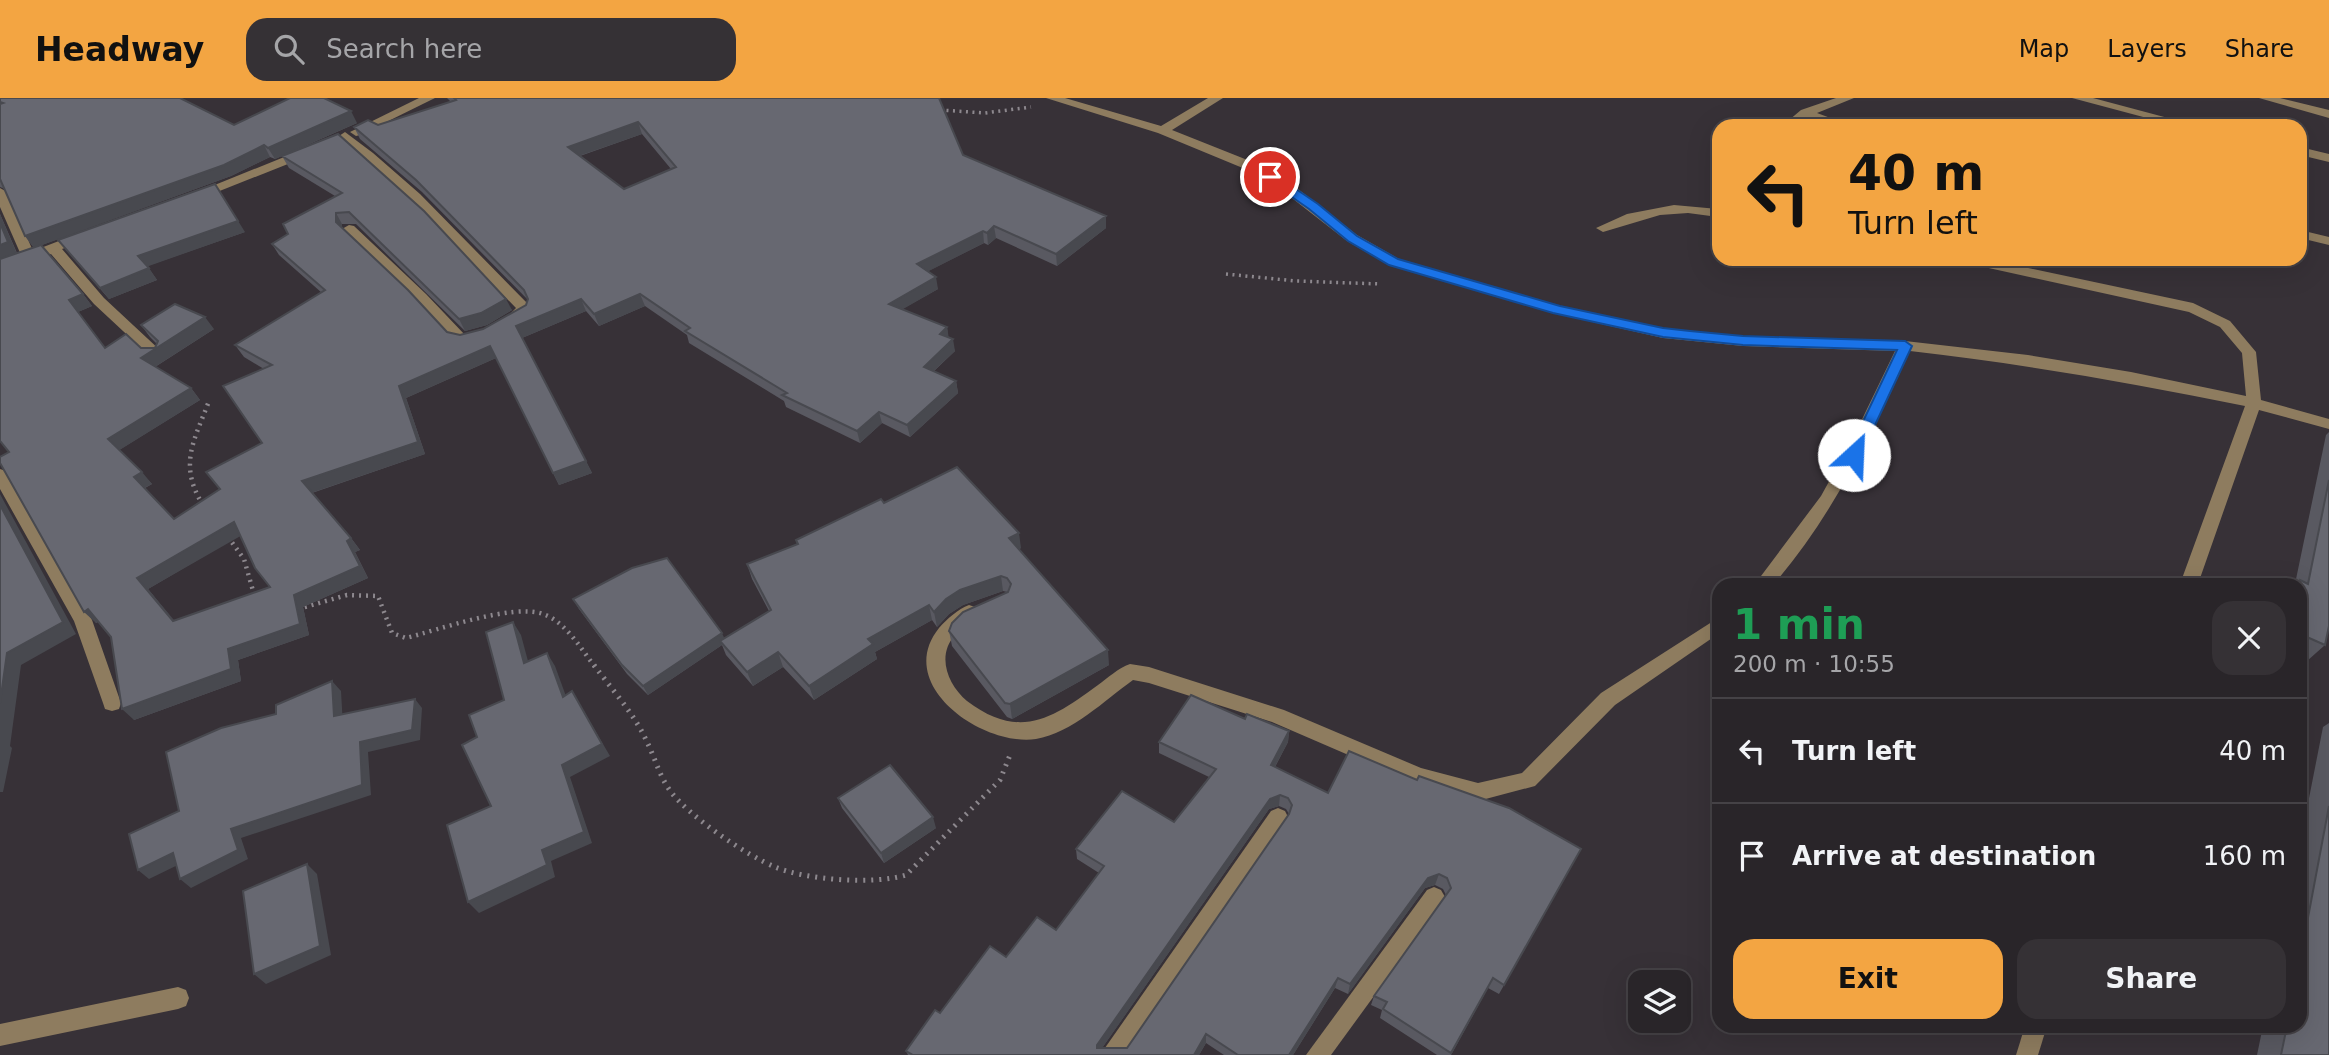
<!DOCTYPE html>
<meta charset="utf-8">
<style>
:root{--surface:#292529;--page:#353135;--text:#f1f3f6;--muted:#a5a5a8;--line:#454246;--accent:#f3a542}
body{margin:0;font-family:"DejaVu Sans",sans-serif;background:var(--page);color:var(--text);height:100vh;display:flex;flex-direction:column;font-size:26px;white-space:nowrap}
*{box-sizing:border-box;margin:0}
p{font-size:23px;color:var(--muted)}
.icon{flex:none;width:38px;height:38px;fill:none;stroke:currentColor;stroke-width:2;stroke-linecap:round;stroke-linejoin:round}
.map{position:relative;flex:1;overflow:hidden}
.side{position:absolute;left:1712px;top:480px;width:595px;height:455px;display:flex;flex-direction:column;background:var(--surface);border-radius:21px;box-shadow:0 7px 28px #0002,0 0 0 2px var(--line)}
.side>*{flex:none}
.banner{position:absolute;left:1712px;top:21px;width:595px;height:147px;border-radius:21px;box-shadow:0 7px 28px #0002,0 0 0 2px var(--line);background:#f3a542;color:#111;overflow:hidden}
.tools{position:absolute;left:1628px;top:872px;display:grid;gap:14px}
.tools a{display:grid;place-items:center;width:63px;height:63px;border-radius:14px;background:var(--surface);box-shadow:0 7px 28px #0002,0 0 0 2px var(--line);font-size:35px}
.pin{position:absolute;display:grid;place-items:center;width:60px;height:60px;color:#fff;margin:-30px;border:4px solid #fff;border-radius:50%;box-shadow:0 2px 7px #0007}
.me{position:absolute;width:77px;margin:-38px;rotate:25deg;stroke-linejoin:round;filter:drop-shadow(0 0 5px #0008)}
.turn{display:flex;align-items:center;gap:24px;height:147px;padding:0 21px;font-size:32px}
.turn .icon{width:91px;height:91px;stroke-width:2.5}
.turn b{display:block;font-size:49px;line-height:60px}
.round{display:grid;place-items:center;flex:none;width:74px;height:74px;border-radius:21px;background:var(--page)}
.headline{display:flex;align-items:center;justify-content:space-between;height:119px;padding:0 21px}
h1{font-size:42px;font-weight:700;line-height:52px;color:#1e9e55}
.action{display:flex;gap:14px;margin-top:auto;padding:14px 21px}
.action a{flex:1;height:80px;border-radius:21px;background:var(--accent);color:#111;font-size:28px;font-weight:700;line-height:80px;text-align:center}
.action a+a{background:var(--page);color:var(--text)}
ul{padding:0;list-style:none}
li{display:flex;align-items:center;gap:21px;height:105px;padding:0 21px;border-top:2px solid var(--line)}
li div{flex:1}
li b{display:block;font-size:26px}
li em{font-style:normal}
header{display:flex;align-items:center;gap:42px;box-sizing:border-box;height:98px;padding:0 35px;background:var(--accent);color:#111}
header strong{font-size:33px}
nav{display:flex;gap:38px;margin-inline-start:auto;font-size:24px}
.search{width:490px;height:63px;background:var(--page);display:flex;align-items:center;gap:18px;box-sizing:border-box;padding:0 24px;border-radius:21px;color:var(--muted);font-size:26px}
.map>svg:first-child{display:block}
</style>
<header>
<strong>Headway</strong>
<div class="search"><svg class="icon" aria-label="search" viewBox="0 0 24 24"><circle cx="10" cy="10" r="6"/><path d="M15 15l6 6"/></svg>Search here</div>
<nav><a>Map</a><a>Layers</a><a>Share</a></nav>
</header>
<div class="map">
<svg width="2329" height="957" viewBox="0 0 2329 957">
<rect width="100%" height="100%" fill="#373137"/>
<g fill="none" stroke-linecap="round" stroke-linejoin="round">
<g stroke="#8d888e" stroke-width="3.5" stroke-dasharray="2 4.5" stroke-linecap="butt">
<polyline points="940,12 985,15 1031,9"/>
<polyline points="1226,176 1296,183 1381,186"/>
</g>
<g stroke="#8d888e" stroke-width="4.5" stroke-dasharray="2 5" stroke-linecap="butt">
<path d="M 203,407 C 178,367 194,343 209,303"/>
<polyline points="228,439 244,461 255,500"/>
<path d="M 298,511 L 347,497 L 378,498 L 392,535 L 406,540 C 438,532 513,505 543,516 C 565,523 582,552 595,569"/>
</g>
<path stroke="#8d888e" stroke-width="5" stroke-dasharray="2 6" stroke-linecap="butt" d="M 594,567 C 610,589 635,617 646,642 C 655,659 659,678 671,694 C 690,719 746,757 775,769 C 806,782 874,787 906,777 L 1000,682 L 1010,657"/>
<g fill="#8e7c5f" fill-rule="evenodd">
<polygon points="419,0 435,0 360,37 356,38 350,34"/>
<path d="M 1046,0 L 1065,0 L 1161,28 L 1208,0 L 1223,0 L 1172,32 L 1260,67 L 1289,84 L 1357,137 L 1399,161 L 1560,208 L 1663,230 L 1743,238 L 1905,243 L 2028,257 L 2131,274 L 2246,298 L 2242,255 L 2220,229 L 2189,214 L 1966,165 L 1959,161 L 1986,161 L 2193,205 L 2230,223 L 2256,254 L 2261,302 L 2329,321 L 2329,331 L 2259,312 L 2198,486 L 2180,486 L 2245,308 C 2134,285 2023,266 1910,253 C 1872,336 1833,417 1774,486 L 1755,486 L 1821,398 L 1852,342 L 1895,253 L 1743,248 L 1663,240 L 1553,215 L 1389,167 L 1347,143 L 1279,90 L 1250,73 L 1158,35 Z"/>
<polygon points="1836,0 1854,0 1817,15 1852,28 1833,28 1807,20 1796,28 1782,28 1801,12"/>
<polygon points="2072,0 2093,0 2198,28 2177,28"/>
<polygon points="2259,0 2280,0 2329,12 2329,20"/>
<path d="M 345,34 L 373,55 L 420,96 L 528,206 L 531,214 C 525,222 514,230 504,227 L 502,224 L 516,210 L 410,102 L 341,41 L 339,38 Z"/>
<polygon points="2300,49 2329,56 2329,64 2300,57"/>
<polygon points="304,51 308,52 308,58 202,100 192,100 190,97"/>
<polygon points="0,90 7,94 33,153 77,136 87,136 87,142 62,151 104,200 162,254 165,257 162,260 152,260 94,206 51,156 0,174 0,165 21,157 0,109"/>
<polygon points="1674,107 1718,111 1718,119 1688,115 1660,117 1603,134 1596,130 1627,116"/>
<polygon points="349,127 354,128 426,196 465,237 479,236 481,239 479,242 464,247 455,244 416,202 344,134 342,131"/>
<polygon points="2300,132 2329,139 2329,147 2300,140"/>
<polygon points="0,371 6,373 92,522 121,605 119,611 112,613 105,611 103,605 74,523 0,391"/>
<path d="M 969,507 L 975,509 L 978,514 C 973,524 962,529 955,537 C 936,558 948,587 967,603 C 1020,643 1053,620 1098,587 C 1108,580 1118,570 1130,566 L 1149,569 L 1284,612 L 1421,670 L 1478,685 L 1522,675 L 1601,595 L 1718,520 L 1718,536 L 1615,607 L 1535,688 L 1478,703 L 1411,684 L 1272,624 L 1149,585 L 1133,582 C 1105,602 1072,635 1036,641 C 983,649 893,587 939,530 C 947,521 958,511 969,507 Z"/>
<polygon points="1278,710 1285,713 1288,719 1285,725 1125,957 1100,957 1271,713"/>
<polygon points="1434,789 1441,792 1445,799 1441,806 1331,957 1306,957 1427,792"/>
<polygon points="178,889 186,892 189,900 186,908 178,911 0,948 0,926"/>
<polygon points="2025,928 2047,928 2038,957 2016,957"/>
</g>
</g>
<g fill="#595961" fill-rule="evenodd">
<path d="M 0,0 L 234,27 L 357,25 L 287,56 L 512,212 L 487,227 L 465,233 L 356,126 L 342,126 L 342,130 L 447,234 L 460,237 L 483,231 L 526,207 L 528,202 L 422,94 L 360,41 L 354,29 L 378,27 L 451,4 L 447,0 L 939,0 L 963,57 L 1106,118 L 1106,130 L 1057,168 L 996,140 L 988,147 L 984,145 L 928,173 L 938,191 L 902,211 L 947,229 L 948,239 L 955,253 L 934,273 L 956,283 L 958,295 L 910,339 L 882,325 L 860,345 L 786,309 L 784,303 L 689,245 L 687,237 L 645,208 L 599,228 L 586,213 L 522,240 L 592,375 L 559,387 L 496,260 L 406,300 L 425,356 L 312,395 L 351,440 L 360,452 L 355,454 L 368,480 L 303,509 L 309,537 L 238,562 L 241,583 L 134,622 L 111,539 L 98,524 L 96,525 L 9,354 L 0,343 L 0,116 L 17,155 L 34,150 L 25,138 L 5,91 L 0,89 ZM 642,36 L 671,71 L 624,91 L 580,58 ZM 282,58 L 289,70 L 335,98 L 288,136 L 272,146 L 279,157 L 322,195 L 235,247 L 244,259 L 264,271 L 262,345 L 220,392 L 174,421 L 145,390 L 152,386 L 119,352 L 200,302 L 191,290 L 155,269 L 214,231 L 141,227 L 150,239 L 157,246 L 155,250 L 105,250 L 78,214 L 92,208 L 83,196 L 39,148 L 231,78 L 270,59 L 275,61 ZM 240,437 L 270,489 L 174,523 L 148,491 Z"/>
<polygon points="245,134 147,168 157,182 109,201 58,142"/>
<polygon points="2329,334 2329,528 2325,547 2307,563 2300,559 2300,486 2295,486 2326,337"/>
<polygon points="884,405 1021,450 1019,451 1109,567 1012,621 1007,619 952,548 949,533 1007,494 1003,493 963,507 949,516 937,529 932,522 875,554 877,561 814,602 783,569 753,588 726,557 722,547 648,597 627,576 579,511 573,501 724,540 769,513 752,481 747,466 797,446 796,442"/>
<path d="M 1245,621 L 1289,633 L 1288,644 L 1275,669 L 1328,695 L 1581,751 L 1499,896 L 1488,890 L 1451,957 L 1437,957 L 1380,920 L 1382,912 L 1371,907 L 1374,898 L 1446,797 L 1443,791 L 1435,787 L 1425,790 L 1348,896 L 1335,890 L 1293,957 L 1224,957 L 1206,945 L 1199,957 L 908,957 L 906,953 L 940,915 L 1006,859 L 1056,832 L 1099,775 L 1077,761 L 1076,751 L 1174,724 L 1209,679 L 1159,655 L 1159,644 ZM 1279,708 L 1286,711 L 1289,716 L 1127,950 L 1102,950 L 1269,711 Z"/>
<polygon points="2329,625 2329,957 2257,957 2263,928 2300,928 2300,746 2323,629"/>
<polygon points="838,700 936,730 884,765 842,710"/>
</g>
<g fill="#48494f">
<polygon points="351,13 357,25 275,61 268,50"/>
<polygon points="638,24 642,36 573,60 568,49"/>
<polygon points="264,47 270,59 231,78 34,150 25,138"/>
<polygon points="215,86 245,134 146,169 138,158"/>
<polygon points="336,115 342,126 342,136 336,124"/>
<polygon points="0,116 17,156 0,163"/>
<polygon points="1106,118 1106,130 1057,168 1056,156"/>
<polygon points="994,128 996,140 988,147 987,135"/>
<polygon points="983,133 984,145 919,178 917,166"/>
<polygon points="149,170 157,182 109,201 100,190"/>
<polygon points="936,179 938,191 891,218 889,206"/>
<polygon points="83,196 92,208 78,214 114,262 69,202"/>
<polygon points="640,196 645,208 599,228 594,216"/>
<polygon points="506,201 512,212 487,227 465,233 459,221"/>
<polygon points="581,201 586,213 522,240 516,228"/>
<polygon points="205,219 214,231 150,272 141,260"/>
<polygon points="947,229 949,241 940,236"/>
<polygon points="953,241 955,253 926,280 924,269"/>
<polygon points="490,248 496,260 406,300 425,356 311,395 302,383 399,288"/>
<polygon points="956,283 958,295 910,339 907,327"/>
<polygon points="191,290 200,302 118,353 108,341"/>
<polygon points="879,314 882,325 860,345 857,333"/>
<polygon points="586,363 592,375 559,387 553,375"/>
<polygon points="142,374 152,386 144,390 134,379"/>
<polygon points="0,396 76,536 21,567 10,648 12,650 3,694 0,694"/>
<polygon points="234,424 244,436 148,491 184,534 137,480"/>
<polygon points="1019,435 1021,450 1011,455 1009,440"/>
<polygon points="351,440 360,452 355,454 368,480 303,509 309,537 238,562 241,583 134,622 122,611 228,551 294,497 347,443"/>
<polygon points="1001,478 1003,493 963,507 949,516 937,529 934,514 946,501 960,492"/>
<polygon points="929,507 932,522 875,554 877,561 814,602 809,588 868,541"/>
<polygon points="88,511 100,523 96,525 84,514"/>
<polygon points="513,524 521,537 532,578 524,565"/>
<polygon points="722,535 726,544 720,543 722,547 648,597 643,588"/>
<polygon points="1108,552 1109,567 1012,621 1010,606"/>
<polygon points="778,554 783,569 753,588 747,574"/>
<polygon points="547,555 555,568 571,612 563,599"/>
<polygon points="332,583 341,593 343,628 334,618"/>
<polygon points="572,593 610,658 570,679 592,745 551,763 555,779 479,815 468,804 542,752"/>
<polygon points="415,601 422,610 420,642 368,654 371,697 241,740 248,761 191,790 180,781 231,731 360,644"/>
<polygon points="1289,633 1288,644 1270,678 1271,667"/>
<polygon points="1280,697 1279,708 1269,711 1098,956 1097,947 1270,701"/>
<polygon points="933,719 936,730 884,765 881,755"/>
<polygon points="173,755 184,764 149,781 138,772"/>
<polygon points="307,766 317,776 331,857 266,886 254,876"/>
<polygon points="1439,776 1435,787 1425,790 1348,896 1350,886 1428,780"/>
<polygon points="1338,880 1335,890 1293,957 1289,957"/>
<polygon points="1206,936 1206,945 1199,957 1194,957"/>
</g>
<g fill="#676871" stroke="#48494f" stroke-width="2" fill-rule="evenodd">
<polygon points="0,0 180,0 234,27 290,0 324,0 351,13 268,50 264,47 224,67 25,138 0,81 0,6 3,5 0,4"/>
<path d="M 454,0 L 939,0 L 963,57 L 1106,118 L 1056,156 L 994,128 L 987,135 L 983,133 L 917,166 L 936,179 L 889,206 L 947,229 L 940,236 L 953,241 L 924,269 L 956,283 L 907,327 L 879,314 L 857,333 L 782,297 L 787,295 L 685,233 L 690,230 L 640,196 L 594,216 L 581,201 L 516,228 L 586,363 L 553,375 L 490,248 L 399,288 L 418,344 L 302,383 L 351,440 L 347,443 L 360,468 L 294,497 L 300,526 L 228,551 L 231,571 L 122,611 L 111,539 L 88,511 L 84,514 L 0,365 L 0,359 L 9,354 L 0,343 L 0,161 L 41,147 L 83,196 L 69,202 L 105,250 L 126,236 L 141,250 L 155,250 L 158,243 L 141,227 L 175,206 L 205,219 L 141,260 L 191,290 L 108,341 L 142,374 L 134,379 L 174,421 L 220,391 L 206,374 L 262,345 L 223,288 L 272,267 L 235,247 L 325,192 L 272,146 L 288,136 L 283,126 L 342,95 L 282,58 L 338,36 L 424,113 L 506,201 L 481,215 L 459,221 L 349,114 L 336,115 L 336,124 L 408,192 L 447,234 L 460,237 L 483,231 L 526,207 L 528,201 L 524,192 L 416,82 L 354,29 L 368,22 L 378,27 L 456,2 ZM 638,24 L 676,69 L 624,91 L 568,49 ZM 234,424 L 255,470 L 270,489 L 173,523 L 137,480 Z"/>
<polygon points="215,86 238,123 138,158 149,170 100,190 58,142"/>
<polygon points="0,125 8,144 0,147"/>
<polygon points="957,369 1019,435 1009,440 1108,552 1010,606 1005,605 949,533 952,525 963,514 1008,494 1011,486 1007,480 1001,478 960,492 946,501 934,514 929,507 868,541 873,546 809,588 778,554 747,574 720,543 771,512 747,466 798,446 796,442 881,401 884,405"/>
<polygon points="2329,382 2329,528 2325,547 2300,536 2300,486 2299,486 2300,482 2308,486"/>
<polygon points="0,407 63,524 7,555 0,605"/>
<polygon points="667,460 722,535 643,588 622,567 573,501 632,470"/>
<polygon points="513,524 524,565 547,555 563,599 572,593 602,646 562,667 584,734 542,752 547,767 468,804 447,727 491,708 462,647 477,639 469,617 504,602 486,534"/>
<polygon points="332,583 334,618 415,601 412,632 360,644 362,687 231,731 238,752 180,781 173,755 138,772 129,736 179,713 166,654 221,630 276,616 276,607"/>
<path d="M 1191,597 L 1245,621 L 1247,616 L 1289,633 L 1271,667 L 1328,695 L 1349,653 L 1417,682 L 1419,678 L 1509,710 L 1581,751 L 1504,887 L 1493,880 L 1451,955 L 1383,911 L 1387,904 L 1374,898 L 1451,790 L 1447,780 L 1439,776 L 1428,780 L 1350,886 L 1338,880 L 1289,957 L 1238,957 L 1206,936 L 1194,957 L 913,957 L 906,953 L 935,912 L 940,915 L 990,848 L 1006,859 L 1037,819 L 1056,832 L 1104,768 L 1076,751 L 1122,693 L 1174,724 L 1216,671 L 1159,644 ZM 1280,697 L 1288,700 L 1292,707 L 1289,716 L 1127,950 L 1097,950 L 1097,947 L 1270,701 Z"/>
<polygon points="890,667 933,719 881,755 838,700"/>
<polygon points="2329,708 2329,957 2281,957 2287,928 2300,928 2300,862"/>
<polygon points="307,766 320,848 254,876 243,793"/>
</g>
<polygon fill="#1a73e8" stroke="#114b97" stroke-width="2" points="1266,76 1274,76 1318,106 1357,138 1398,161 1560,208 1663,230 1690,233 1743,238 1905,243 1912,248 1861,357 1854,362 1847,357 1897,252 1743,247 1663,239 1553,215 1389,167 1348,143 1309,111 1266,81"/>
</svg>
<div class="tools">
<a><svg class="icon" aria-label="layers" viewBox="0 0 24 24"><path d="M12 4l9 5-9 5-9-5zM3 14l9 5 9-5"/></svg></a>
</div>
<div class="pin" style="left:1270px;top:79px;background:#d93025"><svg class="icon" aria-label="arrive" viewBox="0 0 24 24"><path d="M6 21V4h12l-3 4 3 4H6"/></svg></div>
<svg class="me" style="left:1854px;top:357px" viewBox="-20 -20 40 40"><circle r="19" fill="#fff"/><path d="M0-13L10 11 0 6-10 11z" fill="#1a73e8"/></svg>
<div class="banner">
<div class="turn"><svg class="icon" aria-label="left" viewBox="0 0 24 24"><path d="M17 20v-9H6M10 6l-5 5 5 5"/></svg><div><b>40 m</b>Turn left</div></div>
</div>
<section class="side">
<div class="headline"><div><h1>1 min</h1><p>200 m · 10:55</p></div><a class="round"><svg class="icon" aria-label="close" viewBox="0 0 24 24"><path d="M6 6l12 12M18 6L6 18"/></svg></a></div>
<ul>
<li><svg class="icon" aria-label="left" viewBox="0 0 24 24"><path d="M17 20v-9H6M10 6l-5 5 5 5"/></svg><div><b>Turn left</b></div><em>40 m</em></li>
<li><svg class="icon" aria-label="arrive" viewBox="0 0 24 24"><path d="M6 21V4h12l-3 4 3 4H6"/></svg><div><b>Arrive at destination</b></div><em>160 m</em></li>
</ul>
<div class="action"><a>Exit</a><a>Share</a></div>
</section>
</div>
